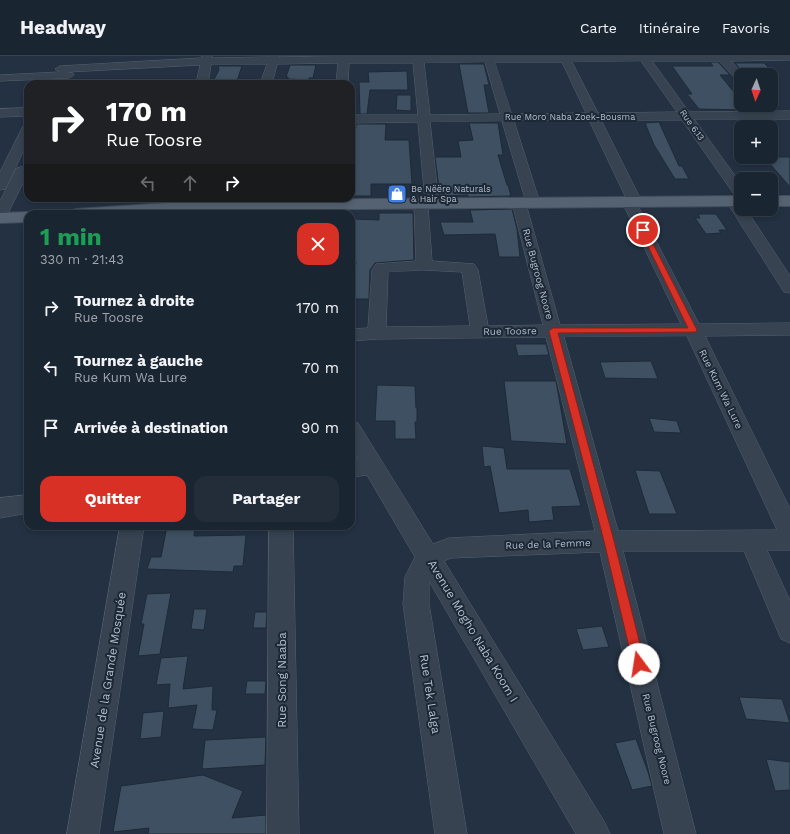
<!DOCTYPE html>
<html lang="fr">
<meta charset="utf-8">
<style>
:root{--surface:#1a2532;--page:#232d3a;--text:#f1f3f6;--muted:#9fa5ac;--line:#38424d;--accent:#d93025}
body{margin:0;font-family:"Work Sans",sans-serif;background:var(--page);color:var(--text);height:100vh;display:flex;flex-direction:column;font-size:15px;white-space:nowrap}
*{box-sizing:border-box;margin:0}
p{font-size:13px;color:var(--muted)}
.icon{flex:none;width:22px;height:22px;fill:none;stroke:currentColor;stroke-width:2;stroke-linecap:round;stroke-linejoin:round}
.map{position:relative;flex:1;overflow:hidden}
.sheet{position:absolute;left:24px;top:154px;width:331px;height:320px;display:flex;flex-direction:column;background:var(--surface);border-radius:12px;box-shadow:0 2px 6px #0003,0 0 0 1px var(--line)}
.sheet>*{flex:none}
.hud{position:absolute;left:24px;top:24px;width:331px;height:122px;border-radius:12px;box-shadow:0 2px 6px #0003,0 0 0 1px var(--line);background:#202124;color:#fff;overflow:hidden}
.needle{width:26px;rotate:183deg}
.controls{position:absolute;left:734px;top:12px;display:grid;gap:8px}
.controls a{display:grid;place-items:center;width:44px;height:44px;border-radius:8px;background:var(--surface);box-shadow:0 2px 6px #0003,0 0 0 1px var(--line);font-size:20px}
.pin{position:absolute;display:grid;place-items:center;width:34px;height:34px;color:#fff;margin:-17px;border:2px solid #fff;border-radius:50%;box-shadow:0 1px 4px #0007}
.me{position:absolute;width:44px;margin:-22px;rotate:346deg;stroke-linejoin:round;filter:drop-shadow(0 0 3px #0008)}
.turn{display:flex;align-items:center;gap:14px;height:84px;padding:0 16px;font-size:18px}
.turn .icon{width:52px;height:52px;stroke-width:2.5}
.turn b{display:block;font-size:28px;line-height:34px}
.lanes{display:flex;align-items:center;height:38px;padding:0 16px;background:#0003;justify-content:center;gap:20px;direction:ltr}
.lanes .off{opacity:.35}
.round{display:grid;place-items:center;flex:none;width:42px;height:42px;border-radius:12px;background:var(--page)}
.headline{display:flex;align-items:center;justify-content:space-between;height:68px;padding:0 16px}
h1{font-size:24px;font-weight:700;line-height:30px;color:#1e9e55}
.primary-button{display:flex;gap:8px;margin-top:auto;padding:8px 16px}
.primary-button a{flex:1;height:46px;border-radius:12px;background:var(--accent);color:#fff;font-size:16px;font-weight:700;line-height:46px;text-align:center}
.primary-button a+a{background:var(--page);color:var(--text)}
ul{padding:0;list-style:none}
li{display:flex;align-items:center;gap:12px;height:60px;padding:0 16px}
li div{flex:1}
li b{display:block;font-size:15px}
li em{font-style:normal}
header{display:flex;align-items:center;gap:24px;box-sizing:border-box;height:56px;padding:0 20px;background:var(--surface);border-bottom:1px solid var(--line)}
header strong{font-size:19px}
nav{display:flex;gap:22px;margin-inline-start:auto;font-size:14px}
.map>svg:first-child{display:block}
</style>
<header>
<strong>Headway</strong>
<nav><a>Carte</a><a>Itinéraire</a><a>Favoris</a></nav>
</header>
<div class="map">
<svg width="790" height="778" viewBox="0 0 790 778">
<rect width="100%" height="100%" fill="#233142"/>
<g fill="#3e5061" stroke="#1e2a38">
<polygon points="710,6 718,6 730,19 720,19 738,41 734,41 744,54 699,53 687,38 692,38 672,10 713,10"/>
<polygon points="735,7 764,7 776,19 745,19"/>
<polygon points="459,8 484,8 489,29 484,29 489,57 468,57"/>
<polygon points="290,9 316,9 313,22 309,22 309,24 288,23 288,21 286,21"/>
<polygon points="218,10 242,10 237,25 213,25 219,14"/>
<polygon points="407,15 408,34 370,34 367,58 360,58 359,26 369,26 368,16"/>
<polygon points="397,39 411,39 411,55 396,54"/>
<polygon points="659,66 679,110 682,110 689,123 675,123 654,89 645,67"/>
<polygon points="469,67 498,67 503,99 498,99 507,129 508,129 511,140 468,141 468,139 440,140 435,101 461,101 458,85 473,84"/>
<polygon points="356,68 386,68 385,84 409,84 412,128 371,128 371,140 351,140 351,91 354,91"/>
<polygon points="764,101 790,101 790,131"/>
<polygon points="512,153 517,173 520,201 499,201 495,178 444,179 440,166 473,166 470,154"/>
<polygon points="255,155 281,155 281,158 254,158"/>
<polygon points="379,157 413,157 414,204 375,207 370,214 369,243 351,243 356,206 351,206 352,173 354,163 379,164"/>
<polygon points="698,158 716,158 727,174 719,174 721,177 706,178 695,162 700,162"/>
<polygon points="515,288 546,288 549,299 518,300"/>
<polygon points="651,305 658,323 605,322 600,306"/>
<polygon points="504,325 556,325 567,388 511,385"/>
<polygon points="377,329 415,330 416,352 417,352 417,366 415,366 416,383 395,383 395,365 375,365"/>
<polygon points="649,362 677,365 681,377 654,376"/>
<polygon points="482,390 504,392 507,413 570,413 581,450 552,451 554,464 529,466 528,454 499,457 490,410 484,411"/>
<polygon points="635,414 660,415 677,458 649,458"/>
<polygon points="167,470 195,470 194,480 246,479 243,510 234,510 233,516 147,513 151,501 161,501"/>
<polygon points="171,537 160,598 138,600 144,568 141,568 147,538"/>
<polygon points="194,553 207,553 204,574 191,573"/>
<polygon points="255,556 267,556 266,572 253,572"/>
<polygon points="602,570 609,591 583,594 576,573"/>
<polygon points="188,600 183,633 213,630 212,654 217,654 213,674 192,673 197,649 168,652 170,628 156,629 161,602"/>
<polygon points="247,625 266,625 265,638 245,638"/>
<polygon points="739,641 782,643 790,667 746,663"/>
<polygon points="164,655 161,681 140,683 143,657"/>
<polygon points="266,681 265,709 202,713 205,684"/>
<polygon points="636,683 648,716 652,730 632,734 615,687"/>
<polygon points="766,703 790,706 790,734 775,735"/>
<polygon points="203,719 243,735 232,762 266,759 266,778 148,778 149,772 113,776 121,730"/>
</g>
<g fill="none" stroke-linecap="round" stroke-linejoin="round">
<g stroke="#55616f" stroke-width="1">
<g id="minor">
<path d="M 202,0 L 212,0 L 212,2 L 268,1 L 269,0 L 279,0 L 279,1 L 339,0 L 790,0 L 790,4 L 731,5 L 744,19 L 741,19 L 741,25 L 737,24 L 719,5 L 652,5 L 689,56 L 790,55 L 790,63 L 694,63 L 741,128 L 741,142 L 736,141 L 682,64 L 601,64 L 642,146 L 638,150 L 699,268 L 790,267 L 790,279 L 705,280 L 790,453 L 790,494 L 767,494 L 790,545 L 790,587 L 781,583 L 744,495 L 623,495 L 696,778 L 664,778 L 600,496 L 451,502 L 444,505 L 605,767 L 610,778 L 576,778 L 429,525 L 429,548 L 467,778 L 435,778 L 403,548 L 405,521 L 415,501 L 367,419 L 351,421 L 351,403 L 358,403 L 351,391 L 351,365 L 358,367 L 433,488 L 449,482 L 595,475 L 546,281 L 377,283 L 351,285 L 351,273 L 368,272 L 372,214 L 376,208 L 416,205 L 414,148 L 416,145 L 425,145 L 418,66 L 351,67 L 351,59 L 418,59 L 413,7 L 349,7 L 348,28 L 336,28 L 338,7 L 277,8 L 272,28 L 260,28 L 267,8 L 211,8 L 208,28 L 196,28 L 200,9 L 67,16 L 73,17 L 74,19 L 69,22 L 0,25 L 0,19 L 60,16 L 55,13 L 60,10 L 201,2 ZM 641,5 L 677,56 L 598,57 L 572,6 ZM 485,6 L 500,58 L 430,59 L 424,7 ZM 495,6 L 562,6 L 586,57 L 512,58 ZM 589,64 L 626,142 L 622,146 L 681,268 L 560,269 L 526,148 L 528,150 L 533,151 L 538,150 L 540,147 L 514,65 ZM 502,65 L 526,146 L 524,144 L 519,143 L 514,144 L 512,147 L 543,269 L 488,270 L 478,214 L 474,208 L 432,205 L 428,151 L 437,151 L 439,148 L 430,66 ZM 424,214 L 462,216 L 470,270 L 386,271 L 388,216 ZM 687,280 L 777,474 L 618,475 L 564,281 Z"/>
<polygon points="28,52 28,60 0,61 0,53"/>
<polygon points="28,68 28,85 7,130 5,133 0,134 0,116 22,72 24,69"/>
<polygon points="22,111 27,112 28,117 7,159 5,162 0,163 0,145 15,115 17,112"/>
<polygon points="733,141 738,142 741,146 741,153 746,153 790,220 790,237 784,236 726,145 728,142"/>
<polygon points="177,142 191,142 188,158 174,158"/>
<polygon points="223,142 237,142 234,150 238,158 224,158 220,150"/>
<polygon points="313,145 318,146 320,149 319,158 305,158 306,149 308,146"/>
<polygon points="28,439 28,457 0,462 0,442"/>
<polygon points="120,470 144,470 99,778 67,778"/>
<polygon points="269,470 293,470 299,778 267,778"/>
</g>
</g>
<g stroke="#404c5a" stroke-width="2">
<g id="major">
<polygon points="741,140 741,150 248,154 145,158 68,158 71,155 76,153 182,146 248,144"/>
<rect x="771" y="140" width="19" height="10"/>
<polygon points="28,156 34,158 28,158 28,166 0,167 0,157"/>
</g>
</g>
<use href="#minor" fill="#374351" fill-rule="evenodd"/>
<use href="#major" fill="#556271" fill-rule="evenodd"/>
</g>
<polygon fill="#d93025" stroke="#8d1f18" points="643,172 646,174 697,274 696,276 558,277 614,485 645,608 643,613 639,614 635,613 633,608 604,485 549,275 553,272 688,272 640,174"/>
<defs>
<g id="shop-square" transform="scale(1)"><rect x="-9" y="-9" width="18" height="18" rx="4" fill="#3f7fe0" stroke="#1c2836"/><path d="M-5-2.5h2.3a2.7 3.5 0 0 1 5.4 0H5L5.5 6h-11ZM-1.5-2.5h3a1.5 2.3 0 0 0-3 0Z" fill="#fff"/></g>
</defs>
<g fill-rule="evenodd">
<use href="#shop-square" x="397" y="138"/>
</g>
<g text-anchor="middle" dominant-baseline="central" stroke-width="4" stroke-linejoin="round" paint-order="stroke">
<g font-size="9" fill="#b3becc" stroke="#1c2836">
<text x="570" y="61">Rue Moro Naba Zoek-Bousma</text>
<text transform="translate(692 69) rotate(55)">Rue 6.13</text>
</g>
<g font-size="9" fill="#b3becc" stroke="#1c2836" text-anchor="start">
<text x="411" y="133">Be Nëëre Naturals<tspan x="411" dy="10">&amp; Hair Spa</tspan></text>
</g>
<g font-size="10" fill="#b3becc" stroke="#1c2836">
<text transform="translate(538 218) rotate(75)">Rue Bugroog Noore</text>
<text transform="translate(510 275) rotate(-1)">Rue Toosre</text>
<text transform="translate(721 333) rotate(64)">Rue Kum Wa Lure</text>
<text transform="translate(548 488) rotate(-2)">Rue de la Femme</text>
<text transform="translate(657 683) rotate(76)">Rue Bugroog Noore</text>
</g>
<g font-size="12" fill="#b3becc" stroke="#1c2836">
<text transform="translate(473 575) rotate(59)">Avenue Mogho Naba Koom I</text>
<text transform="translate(108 624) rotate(-81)">Avenue de la Grande Mosquée</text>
<text transform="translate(282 624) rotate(-90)">Rue Song Naaba</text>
<text transform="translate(430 638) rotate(81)">Rue Tek Lalga</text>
</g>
</g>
</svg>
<div class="controls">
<a><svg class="needle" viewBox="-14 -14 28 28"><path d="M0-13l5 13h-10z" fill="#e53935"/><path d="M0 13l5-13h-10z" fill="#9fa5ac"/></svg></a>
<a>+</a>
<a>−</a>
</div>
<div class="pin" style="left:643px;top:174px;background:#d93025"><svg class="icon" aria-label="arrive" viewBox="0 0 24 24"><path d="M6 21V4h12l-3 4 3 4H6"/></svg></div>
<svg class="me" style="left:639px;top:608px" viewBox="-20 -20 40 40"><circle r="19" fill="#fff"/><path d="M0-13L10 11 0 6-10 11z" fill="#d93025"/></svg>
<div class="hud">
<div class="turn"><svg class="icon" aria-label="right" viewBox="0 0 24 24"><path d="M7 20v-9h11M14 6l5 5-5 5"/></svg><div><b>170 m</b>Rue Toosre</div></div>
<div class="lanes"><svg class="icon off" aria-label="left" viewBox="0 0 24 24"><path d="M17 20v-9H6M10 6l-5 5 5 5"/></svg><svg class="icon off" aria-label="ahead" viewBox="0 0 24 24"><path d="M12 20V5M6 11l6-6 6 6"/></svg><svg class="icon" aria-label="right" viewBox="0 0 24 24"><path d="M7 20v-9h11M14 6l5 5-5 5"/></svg></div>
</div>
<section class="sheet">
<div class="headline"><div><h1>1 min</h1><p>330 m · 21:43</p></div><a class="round" style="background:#d93025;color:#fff"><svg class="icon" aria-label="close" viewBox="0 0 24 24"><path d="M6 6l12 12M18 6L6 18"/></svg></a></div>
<ul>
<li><svg class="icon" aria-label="right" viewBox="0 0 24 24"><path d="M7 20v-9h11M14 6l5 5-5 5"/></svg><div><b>Tournez à droite</b><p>Rue Toosre</p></div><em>170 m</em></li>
<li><svg class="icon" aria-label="left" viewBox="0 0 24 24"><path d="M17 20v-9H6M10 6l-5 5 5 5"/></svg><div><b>Tournez à gauche</b><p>Rue Kum Wa Lure</p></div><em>70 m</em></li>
<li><svg class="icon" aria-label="arrive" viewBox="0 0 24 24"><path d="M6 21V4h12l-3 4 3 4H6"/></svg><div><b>Arrivée à destination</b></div><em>90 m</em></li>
</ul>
<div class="primary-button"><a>Quitter</a><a>Partager</a></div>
</section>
</div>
